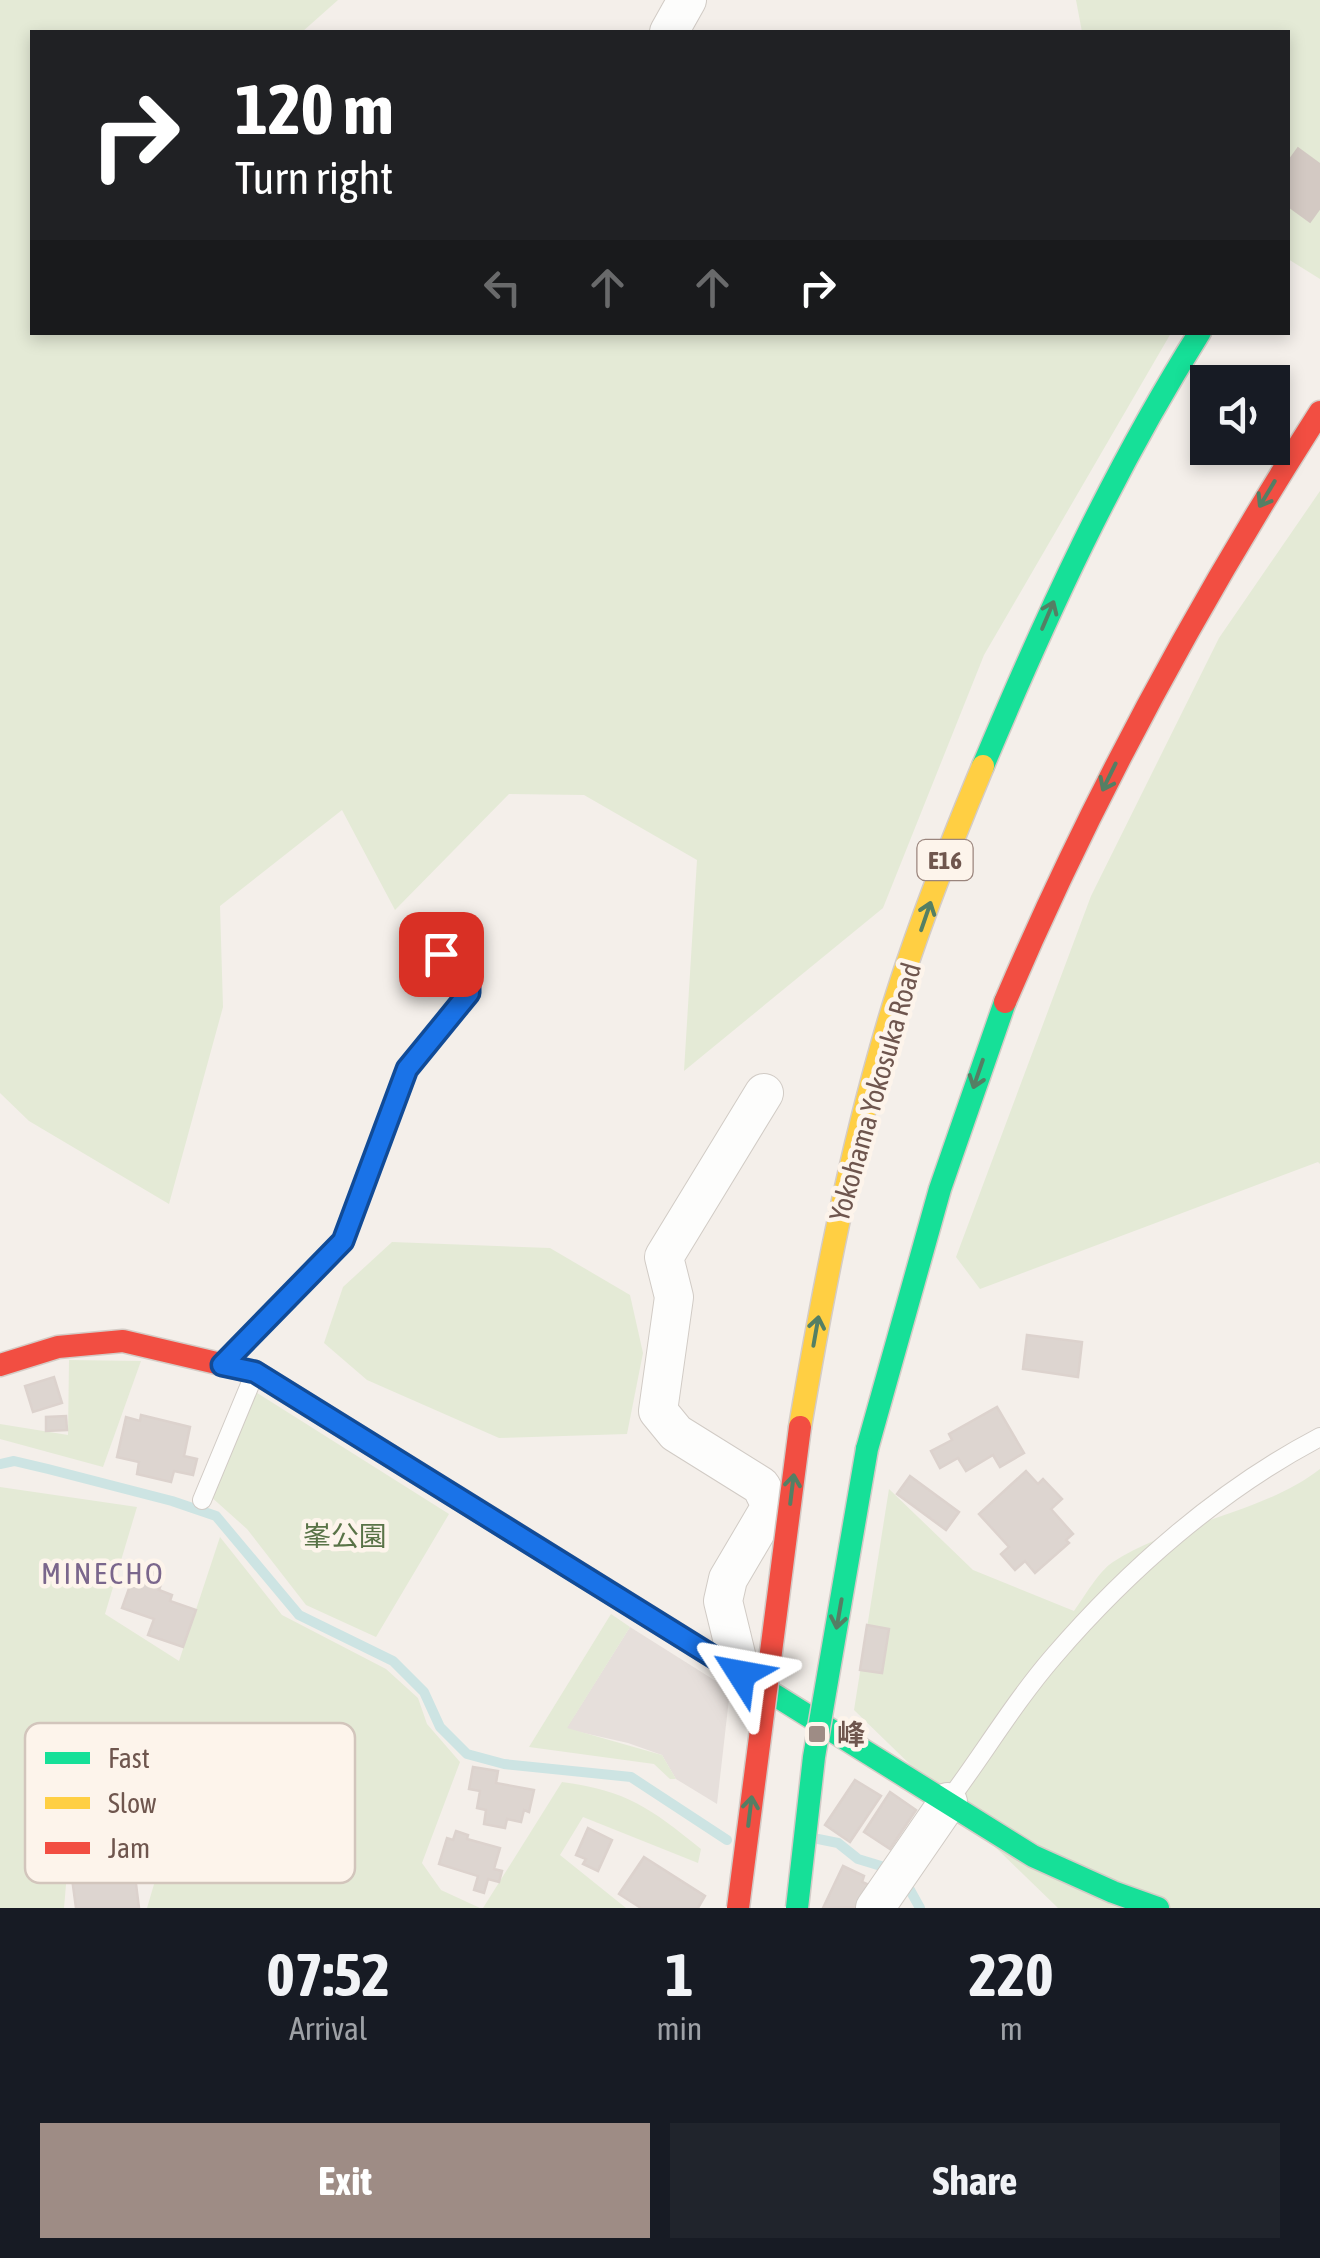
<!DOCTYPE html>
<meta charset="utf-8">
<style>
:root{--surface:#171b24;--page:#20242c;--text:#f1f3f6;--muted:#9ea1a6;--accent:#9e8c85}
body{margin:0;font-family:"Asap Condensed","Noto Sans JP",sans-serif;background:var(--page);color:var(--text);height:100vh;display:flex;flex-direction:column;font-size:38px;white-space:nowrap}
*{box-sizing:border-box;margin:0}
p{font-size:32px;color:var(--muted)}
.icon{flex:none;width:55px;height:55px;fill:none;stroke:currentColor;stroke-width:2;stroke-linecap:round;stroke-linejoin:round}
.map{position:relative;height:1908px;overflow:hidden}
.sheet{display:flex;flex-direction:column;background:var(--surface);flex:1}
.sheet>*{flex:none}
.guide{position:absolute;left:30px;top:30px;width:1260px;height:305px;border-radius:0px;box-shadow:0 5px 15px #0003;background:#202124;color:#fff;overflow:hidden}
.fabs{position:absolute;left:1190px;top:365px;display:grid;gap:20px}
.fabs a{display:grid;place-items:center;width:100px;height:100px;border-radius:0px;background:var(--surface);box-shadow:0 5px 15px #0003;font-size:50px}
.pin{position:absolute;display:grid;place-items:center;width:85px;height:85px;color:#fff;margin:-42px;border-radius:20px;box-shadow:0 5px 15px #0006}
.me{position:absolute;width:110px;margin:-55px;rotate:304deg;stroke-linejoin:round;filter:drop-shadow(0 0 8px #0008)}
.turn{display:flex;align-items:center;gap:35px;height:210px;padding:0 40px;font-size:45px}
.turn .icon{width:130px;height:130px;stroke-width:2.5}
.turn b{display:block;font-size:70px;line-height:85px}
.lanes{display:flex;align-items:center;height:95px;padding:0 40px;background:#0003;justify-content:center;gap:50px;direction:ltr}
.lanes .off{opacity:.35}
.eta{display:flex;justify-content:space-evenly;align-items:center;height:170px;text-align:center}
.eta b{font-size:60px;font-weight:700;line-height:70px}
.cta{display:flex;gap:20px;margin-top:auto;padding:20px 40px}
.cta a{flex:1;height:115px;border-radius:0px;background:var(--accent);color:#fff;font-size:40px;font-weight:700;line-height:115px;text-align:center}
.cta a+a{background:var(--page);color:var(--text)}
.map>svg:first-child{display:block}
</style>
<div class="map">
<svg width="1320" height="1908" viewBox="0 0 1320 1908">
<rect width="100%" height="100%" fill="#f4efea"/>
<polygon fill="#e6dfdb" points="630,1627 730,1690 717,1804 676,1779 662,1755 628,1743 566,1729"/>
<g fill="#e4ead6">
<polygon points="0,0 338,0 302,32 32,32 32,332 1171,333 984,655 883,908 684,1071 697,860 584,795 509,794 395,910 342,810 220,906 223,1007 169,1204 29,1121 0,1093"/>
<polygon points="1076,0 1320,0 1320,279 1288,259 1288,32 1082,32"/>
<polygon points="1320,491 1320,1164 1318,1162 980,1289 956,1257 1091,896 1219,638"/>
<polygon points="392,1242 550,1248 630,1295 643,1353 627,1434 499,1438 367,1380 324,1343 343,1287"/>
<polygon points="69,1360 141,1361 103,1467 0,1439 0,1424 68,1435"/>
<polygon points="254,1391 449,1514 376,1637 306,1605 247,1529 209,1495"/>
<path d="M 1320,1469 L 1320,1908 L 1058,1908 L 854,1710 L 889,1489 L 973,1570 L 1074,1611 C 1085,1596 1098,1572 1113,1562 C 1175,1522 1262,1514 1320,1469 Z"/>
<polygon points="0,1487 137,1507 105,1614 179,1661 220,1537 282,1615 386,1669 418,1698 427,1724 460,1762 422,1863 441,1890 480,1908 147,1908 170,1830 116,1807 98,1836 69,1850 64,1908 0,1908"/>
<polygon points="611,1614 630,1627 567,1728 662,1755 676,1779 670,1779 654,1764 529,1747"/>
<path d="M 562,1782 C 628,1791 650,1808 701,1849 L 698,1863 L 583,1817 L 560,1855 L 626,1908 L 483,1908 Z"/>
</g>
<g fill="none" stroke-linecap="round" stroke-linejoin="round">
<g stroke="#cde4e3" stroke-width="10">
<polyline points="0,1464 14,1461 48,1469 172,1501 216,1516 299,1615 393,1661 424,1692 440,1727 467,1754 504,1764 631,1777 727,1840"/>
<polyline points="818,1839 838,1843 858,1859 881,1866 905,1881 920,1908"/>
</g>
</g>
<g fill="#ddd5d0" stroke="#dcd2cd" stroke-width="2.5">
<polygon points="1027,1335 1082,1342 1078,1377 1023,1369"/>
<polygon points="54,1377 62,1403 33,1412 25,1386"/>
<polygon points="997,1407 1024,1453 1000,1467 993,1455 966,1471 958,1458 940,1468 931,1451 952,1440 949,1434"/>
<polygon points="141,1415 190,1427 184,1456 197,1459 193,1475 174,1471 171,1482 137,1474 139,1462 117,1457 126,1417 140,1421"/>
<polygon points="66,1416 67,1430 46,1431 46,1417"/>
<polygon points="1026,1471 1038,1484 1043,1479 1062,1499 1051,1509 1073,1534 1066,1540 1069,1543 1035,1573 1025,1561 1015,1570 1001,1554 1009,1547 979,1514"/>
<polygon points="910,1476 959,1512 946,1530 897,1494"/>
<polygon points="137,1566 164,1575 159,1590 172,1595 170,1601 196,1610 183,1647 148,1635 154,1619 122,1608"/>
<polygon points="867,1625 889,1629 882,1673 860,1670"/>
<polygon points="473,1767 498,1771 496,1783 534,1790 529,1812 524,1810 521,1822 507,1819 505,1828 484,1824 486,1810 477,1808 480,1791 469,1789"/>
<polygon points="855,1780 881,1796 850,1842 825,1825"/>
<polygon points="890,1792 916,1810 890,1849 864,1832"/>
<polygon points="588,1828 612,1840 598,1871 583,1864 586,1859 576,1855"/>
<polygon points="456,1831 468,1835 467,1839 500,1848 494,1869 502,1871 499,1882 488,1879 484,1893 474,1890 478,1876 439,1864 447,1838 453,1840"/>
<polygon points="143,1849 146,1875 135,1876 139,1908 76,1908 72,1878 114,1874 112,1853"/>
<polygon points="644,1857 705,1896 698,1908 641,1908 619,1894"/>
<polygon points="843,1866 864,1876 862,1882 872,1886 859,1907 823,1908"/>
</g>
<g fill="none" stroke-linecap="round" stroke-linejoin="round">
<polyline stroke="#d3c9c3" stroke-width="55" stroke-dasharray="55 28" stroke-linecap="butt" points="1288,207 1320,163"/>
<g stroke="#d1cbc5" stroke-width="20">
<g id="lane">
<polyline points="229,1359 343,1241 407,1069 469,993 469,976 413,932"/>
<polyline points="202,1500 254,1375"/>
<path d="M 949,1800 C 984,1753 1015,1701 1054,1656 C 1128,1570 1219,1490 1320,1437"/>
</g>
</g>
<g stroke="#d1cbc5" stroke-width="40">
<g id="street">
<polyline points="669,32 687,0"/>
<polyline points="741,1675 723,1601 728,1579 771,1506 761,1486 676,1433 658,1411 674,1297 664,1257 764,1093"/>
<polyline points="875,1908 948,1802"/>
</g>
</g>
<g stroke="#d4ccc6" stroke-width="25">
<g id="fast">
<path d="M 983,766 C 1046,616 1113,470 1200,332"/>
<polyline points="867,1449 940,1189 1005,1002"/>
<polyline points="603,1588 1033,1856 1113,1892 1158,1908"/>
</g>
</g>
<g stroke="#d4ccc6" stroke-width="25">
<path id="slow" d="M 800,1427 C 823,1291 849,1156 888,1024 C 914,936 948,850 983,766"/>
</g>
<g stroke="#d4ccc6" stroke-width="25">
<g id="jam">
<path d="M 1005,1002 C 1093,796 1199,601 1320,412"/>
<polyline points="0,1365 58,1347 123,1341 255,1372 603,1588"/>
</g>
</g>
<use href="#lane" stroke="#fdfdfc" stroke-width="18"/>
<use href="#street" stroke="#fdfdfc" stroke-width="38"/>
<use href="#fast" stroke="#16e098" stroke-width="22"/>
<use href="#slow" stroke="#ffcf43" stroke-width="22"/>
<use href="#jam" stroke="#f24e42" stroke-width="22"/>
<g stroke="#d3cbc7" stroke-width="25" stroke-linecap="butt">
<polyline id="fast-bridge" points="797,1908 814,1757 867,1449"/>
</g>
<g stroke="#d3cbc7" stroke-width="25" stroke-linecap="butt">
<polyline id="jam-bridge" points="738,1908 800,1427"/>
</g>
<use href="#fast-bridge" stroke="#16e098" stroke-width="22"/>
<use href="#jam-bridge" stroke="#f24e42" stroke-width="22"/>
</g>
<defs><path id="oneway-shaft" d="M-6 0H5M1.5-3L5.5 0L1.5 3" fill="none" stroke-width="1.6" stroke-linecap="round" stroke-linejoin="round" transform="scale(2.5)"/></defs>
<g stroke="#547f64">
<use href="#oneway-shaft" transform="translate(1267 494) rotate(121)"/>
<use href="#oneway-shaft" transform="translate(1048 615) rotate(-67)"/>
<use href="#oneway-shaft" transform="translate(1109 777) rotate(116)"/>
<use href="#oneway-shaft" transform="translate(926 916) rotate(-71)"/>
<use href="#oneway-shaft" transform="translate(978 1074) rotate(109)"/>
<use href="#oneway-shaft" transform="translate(816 1331) rotate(-80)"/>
<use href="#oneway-shaft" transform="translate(792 1489) rotate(-83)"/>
<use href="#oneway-shaft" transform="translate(839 1614) rotate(100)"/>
<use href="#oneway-shaft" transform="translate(750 1811) rotate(-83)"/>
</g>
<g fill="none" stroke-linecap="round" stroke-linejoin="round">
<g stroke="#114b97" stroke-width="25">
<polyline id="route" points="441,954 469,976 469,993 407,1069 343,1241 222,1365 255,1372 741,1674"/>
</g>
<use href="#route" stroke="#1a73e8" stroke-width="18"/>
</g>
<rect fill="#9e8c85" stroke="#fdf4eb" stroke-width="4" x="807" y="1724" width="20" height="20" rx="5"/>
<g text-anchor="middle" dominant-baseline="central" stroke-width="9" stroke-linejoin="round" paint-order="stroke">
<rect fill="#fdf4eb" stroke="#9a857d" stroke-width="2.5" x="917.5" y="840" width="55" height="40" rx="8"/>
<g font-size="25" font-weight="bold" fill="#6f564e">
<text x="945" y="860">E16</text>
</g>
<g font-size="28" fill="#6f564e" stroke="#fdf4eb">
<text transform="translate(875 1092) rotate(-74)">Yokohama Yokosuka Road</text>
</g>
<g font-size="28" fill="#597347" stroke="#fdf4eb">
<text x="345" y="1536">峯公園</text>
</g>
<g font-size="28" font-weight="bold" fill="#6f564e" stroke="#fdf4eb" text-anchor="start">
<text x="837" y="1734">峰</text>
</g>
<g font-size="30" letter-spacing="2.5" fill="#7a668c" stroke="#fdf4eb">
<text x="103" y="1573">MINECHO</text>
</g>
</g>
<rect x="25" y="1723" width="330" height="160" rx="15" fill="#fdf4eb" stroke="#d2c5bc" stroke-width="2.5"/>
<rect x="45" y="1752" width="45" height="12" fill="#16e098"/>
<rect x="45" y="1797" width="45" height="12" fill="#ffcf43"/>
<rect x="45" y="1842" width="45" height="12" fill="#f24e42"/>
<g font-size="28" fill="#6f564e">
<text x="108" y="1768">Fast</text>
<text x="108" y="1813">Slow</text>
<text x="108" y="1858">Jam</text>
</g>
</svg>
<div class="fabs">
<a><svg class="icon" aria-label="sound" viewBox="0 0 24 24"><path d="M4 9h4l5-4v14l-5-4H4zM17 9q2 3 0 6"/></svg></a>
</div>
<div class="pin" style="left:441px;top:954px;background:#d93025"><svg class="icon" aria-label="arrive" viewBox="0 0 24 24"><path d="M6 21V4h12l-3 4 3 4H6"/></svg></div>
<svg class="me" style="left:741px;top:1674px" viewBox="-20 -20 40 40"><path d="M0-17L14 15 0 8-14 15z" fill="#1a73e8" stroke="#fff" stroke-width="4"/></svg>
<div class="guide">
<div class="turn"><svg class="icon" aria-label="right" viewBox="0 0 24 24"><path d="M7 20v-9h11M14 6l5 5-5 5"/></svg><div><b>120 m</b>Turn right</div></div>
<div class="lanes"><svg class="icon off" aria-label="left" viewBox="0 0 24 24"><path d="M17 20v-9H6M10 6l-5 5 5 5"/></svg><svg class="icon off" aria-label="ahead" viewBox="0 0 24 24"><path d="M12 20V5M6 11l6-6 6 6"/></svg><svg class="icon off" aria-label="ahead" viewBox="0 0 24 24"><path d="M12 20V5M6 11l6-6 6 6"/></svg><svg class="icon" aria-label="right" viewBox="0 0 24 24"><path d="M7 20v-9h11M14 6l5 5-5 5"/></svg></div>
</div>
</div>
<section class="sheet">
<div class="eta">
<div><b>07:52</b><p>Arrival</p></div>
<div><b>1</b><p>min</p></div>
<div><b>220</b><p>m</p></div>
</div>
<div class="cta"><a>Exit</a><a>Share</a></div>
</section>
